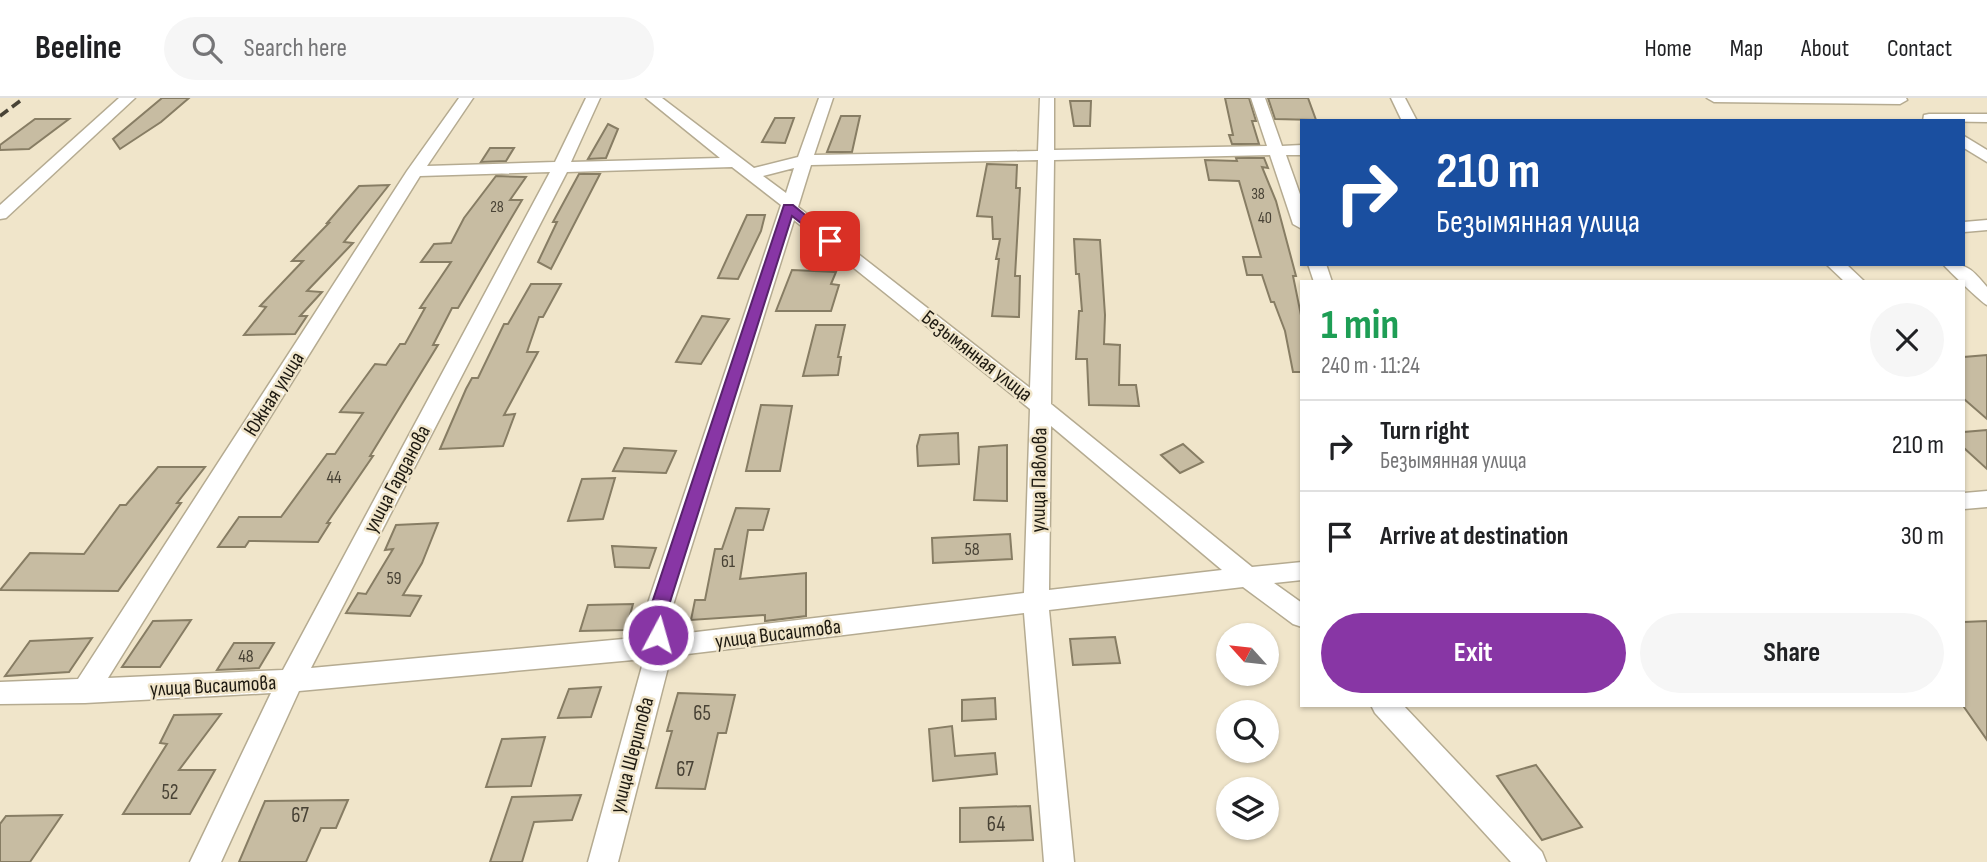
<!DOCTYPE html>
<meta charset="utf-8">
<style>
:root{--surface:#fff;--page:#f6f6f6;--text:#202124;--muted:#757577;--line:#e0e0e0;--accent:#8836a5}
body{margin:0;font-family:"Sofia Sans Condensed",sans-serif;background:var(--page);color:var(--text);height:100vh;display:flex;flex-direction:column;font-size:26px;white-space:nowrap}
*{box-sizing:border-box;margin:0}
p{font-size:23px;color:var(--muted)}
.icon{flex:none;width:38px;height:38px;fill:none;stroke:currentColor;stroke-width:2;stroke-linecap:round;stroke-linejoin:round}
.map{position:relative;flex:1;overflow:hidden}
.drawer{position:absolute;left:1300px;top:182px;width:665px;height:427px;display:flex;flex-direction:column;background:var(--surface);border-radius:0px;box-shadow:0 2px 5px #0004}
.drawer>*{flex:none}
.hud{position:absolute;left:1300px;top:21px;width:665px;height:147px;border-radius:0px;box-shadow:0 2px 5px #0004;background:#1a4fa0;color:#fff;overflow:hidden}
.needle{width:46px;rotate:297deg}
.tools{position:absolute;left:1216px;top:525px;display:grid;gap:14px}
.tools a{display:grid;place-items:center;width:63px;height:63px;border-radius:50%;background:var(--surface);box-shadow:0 2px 5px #0004;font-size:35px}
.pin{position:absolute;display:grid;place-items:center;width:60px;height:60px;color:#fff;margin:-30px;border-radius:14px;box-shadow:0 4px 10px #0006}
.me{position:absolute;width:77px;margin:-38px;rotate:6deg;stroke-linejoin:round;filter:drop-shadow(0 0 5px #0008)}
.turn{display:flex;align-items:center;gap:24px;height:147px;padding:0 21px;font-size:32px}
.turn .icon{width:91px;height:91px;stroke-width:2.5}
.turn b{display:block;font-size:49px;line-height:60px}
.round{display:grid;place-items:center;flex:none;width:74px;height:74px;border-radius:37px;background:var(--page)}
.headline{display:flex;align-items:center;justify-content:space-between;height:119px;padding:0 21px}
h1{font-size:42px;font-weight:700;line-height:52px;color:#1e9e55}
.button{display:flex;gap:14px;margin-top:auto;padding:14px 21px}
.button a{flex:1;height:80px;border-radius:42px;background:var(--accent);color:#fff;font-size:28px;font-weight:700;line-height:80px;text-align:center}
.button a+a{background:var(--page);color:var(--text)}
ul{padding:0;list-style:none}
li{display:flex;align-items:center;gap:21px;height:91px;padding:0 21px;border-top:2px solid var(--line)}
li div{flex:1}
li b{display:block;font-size:26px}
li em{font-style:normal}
header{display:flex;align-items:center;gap:42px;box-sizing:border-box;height:98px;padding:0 35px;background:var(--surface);border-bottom:2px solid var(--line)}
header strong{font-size:33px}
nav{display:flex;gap:38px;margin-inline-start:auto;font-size:24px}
.search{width:490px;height:63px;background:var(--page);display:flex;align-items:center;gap:18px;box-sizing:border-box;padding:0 24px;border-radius:38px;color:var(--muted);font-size:26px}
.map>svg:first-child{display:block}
</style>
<header>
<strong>Beeline</strong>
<div class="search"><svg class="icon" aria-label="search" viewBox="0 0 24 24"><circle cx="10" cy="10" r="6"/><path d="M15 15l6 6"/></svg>Search here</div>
<nav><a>Home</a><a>Map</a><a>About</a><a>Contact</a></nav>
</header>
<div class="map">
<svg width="1987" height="764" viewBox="0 0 1987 764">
<rect width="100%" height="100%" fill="#f0e5ca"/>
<g fill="#c7bca2" stroke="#877d64" stroke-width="2">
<polygon points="162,0 189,0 161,24 120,51 113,41"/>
<polygon points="1225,0 1249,0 1256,23 1252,23 1259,46 1232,46 1229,37 1233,37"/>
<polygon points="1268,0 1308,0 1316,22 1275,21"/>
<polygon points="1070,3 1091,3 1090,28 1074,28"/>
<polygon points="841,18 860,18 852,54 827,54"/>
<polygon points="775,20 794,20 785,45 762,44"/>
<polygon points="35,21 69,21 29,51 0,52 0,47"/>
<polygon points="608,26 618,31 606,60 588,61"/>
<polygon points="490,50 514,50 506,63 481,64"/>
<polygon points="1236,60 1264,60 1268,70 1262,69 1276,103 1296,178 1293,178 1302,222 1302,274 1293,274 1285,233 1274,204 1271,204 1262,177 1247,177 1243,159 1261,159 1239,83 1209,82 1205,62 1237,63"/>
<polygon points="987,66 1017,67 1016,90 1020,90 1015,178 1020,178 1019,219 992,218 999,161 996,161 1000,141 993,141 992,119 977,118"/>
<polygon points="579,76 600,76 551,171 538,164 557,124 553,124"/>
<polygon points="496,78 526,79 510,102 522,102 458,210 452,210 433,247 438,247 370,358 373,358 327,425 330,425 318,444 249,443 245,449 218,449 239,419 281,419 327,356 335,356 363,315 340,314 375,266 386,267 400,246 405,246 425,210 420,210 451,164 421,164 434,146 451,145 464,120"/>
<polygon points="389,87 344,144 353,145 307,193 322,194 300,218 307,218 295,236 244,237 266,209 260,208 303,163 292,163 329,125 327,125 359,88"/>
<polygon points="747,117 765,117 761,133 738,181 718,180"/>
<polygon points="1074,141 1100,142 1105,217 1104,246 1120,247 1119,287 1136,287 1139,308 1089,307 1087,261 1076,261 1079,213 1082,213 1079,176 1076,176"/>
<polygon points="792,172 836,174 831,186 839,187 831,213 776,213"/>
<polygon points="531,186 561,186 543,219 539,219 527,254 538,254 504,317 515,316 503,348 440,351 466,291 472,280 478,280 504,226 508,226"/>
<polygon points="702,218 729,221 701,266 676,264"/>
<polygon points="816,227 845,227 838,259 841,259 838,277 803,278"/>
<polygon points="1987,257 1987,321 1964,301 1964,259"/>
<polygon points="761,307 792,308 780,373 746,373"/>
<polygon points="1987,332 1987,371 1964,350 1964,334"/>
<polygon points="958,335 959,366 918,368 917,348 920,337"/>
<polygon points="1183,346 1203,364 1180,375 1161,357"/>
<polygon points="1007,347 1007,403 974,402 979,349"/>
<polygon points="624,350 676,353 666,375 613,373"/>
<polygon points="158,369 205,369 177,405 181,405 118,493 0,492 30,455 84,456 120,407 126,407"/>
<polygon points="615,380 603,421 568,423 582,381"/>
<polygon points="736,410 769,411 763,432 748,432 740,481 806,475 806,518 765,523 765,517 691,522 695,502 705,502 715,451 722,451"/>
<polygon points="438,425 422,465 403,497 421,498 410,518 346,515 358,495 366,496 393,451 385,452 396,427"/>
<polygon points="1010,436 1012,461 933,465 932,440"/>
<polygon points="612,448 656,450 649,470 615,469"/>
<polygon points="633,506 626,532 580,533 588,507"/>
<polygon points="191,522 160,569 122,569 153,523"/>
<polygon points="1987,523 1987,642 1964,609 1964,524"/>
<polygon points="1115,539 1120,565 1073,567 1070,541"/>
<polygon points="92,540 69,574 5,578 30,543"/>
<polygon points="234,545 274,545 259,570 217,572"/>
<polygon points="601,589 591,619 558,620 569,591"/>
<polygon points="678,595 735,597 726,635 718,635 705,691 656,690 672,633 667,633"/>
<polygon points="995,600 996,621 962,623 962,602"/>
<polygon points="221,616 179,672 215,672 190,716 123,716 167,646 160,645 174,617"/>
<polygon points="952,628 955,658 995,655 997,676 933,683 929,631"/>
<polygon points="545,639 531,688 486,689 502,641"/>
<polygon points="1536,667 1582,729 1542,742 1497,678"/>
<polygon points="581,697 572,722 534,724 522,764 490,764 512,699"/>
<polygon points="348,702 336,730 321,730 306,764 239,764 265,703"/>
<polygon points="1030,708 1033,742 960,744 960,710"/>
<polygon points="62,717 30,764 0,764 0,726 6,718"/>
</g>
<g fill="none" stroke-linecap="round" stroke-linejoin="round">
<g stroke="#b5ab91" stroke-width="3">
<g id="minor">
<polygon points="119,0 135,0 6,120 0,121 0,107"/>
<path d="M 459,0 L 473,0 L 427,68 L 555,64 L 586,0 L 600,0 L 571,64 L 720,60 L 646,0 L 662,0 L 754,70 L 798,59 L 819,0 L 833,0 L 814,57 L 1038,53 L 1040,0 L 1054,0 L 1054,52 L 1267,48 L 1251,0 L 1265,0 L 1282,48 L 1302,47 L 1302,57 L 1286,57 L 1302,102 L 1302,131 L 1293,126 L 1270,57 L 1054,62 L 1051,306 L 1252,469 L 1302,464 L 1302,482 L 1274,485 L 1302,505 L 1302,529 L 1293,526 L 1243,489 L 1049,512 L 1074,764 L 1044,764 L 1024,515 L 671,558 L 618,764 L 588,764 L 644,561 L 299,593 L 221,764 L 190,764 L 271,595 L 85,605 L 0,606 L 0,584 L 78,581 L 407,73 ZM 1038,62 L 1030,290 L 798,109 L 811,67 ZM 732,69 L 781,107 L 642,523 L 645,539 L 311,570 L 567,74 ZM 794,70 L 786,95 L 763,78 ZM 550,74 L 283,572 L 108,580 L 420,78 ZM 794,122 L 1030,311 L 1024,495 L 671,537 L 668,523 ZM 1051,328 L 1222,472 L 1049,492 Z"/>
<polygon points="1391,0 1405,0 1417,23 1402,23"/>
<polygon points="1707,0 1906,0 1907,2 1900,6 1714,4"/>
<polygon points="1929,16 1987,16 1987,24 1923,23 1924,17"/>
<polygon points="1964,38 1987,52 1987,64 1964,50"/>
<polygon points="1987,122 1987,132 1964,134 1964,124"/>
<polygon points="1308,166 1326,166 1332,184 1314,184"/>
<polygon points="1826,166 1846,166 1865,184 1845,184"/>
<path d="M 1943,166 C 1968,166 1971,170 1987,189 L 1987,207 C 1982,205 1948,172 1943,166 Z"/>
<polygon points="1987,393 1987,409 1964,411 1964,395"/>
<polygon points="1371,607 1403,607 1542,754 1546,764 1511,764 1375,615"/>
</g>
</g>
<use href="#minor" fill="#fff" fill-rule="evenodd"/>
<polyline stroke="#484336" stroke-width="3.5" stroke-dasharray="10 5" stroke-linecap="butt" points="0,18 24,0"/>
</g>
<polygon fill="#8836a5" stroke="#58236b" stroke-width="2" points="784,107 793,107 837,143 826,145 792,118 664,523 667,537 664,542 658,544 651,542 646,523"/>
<g text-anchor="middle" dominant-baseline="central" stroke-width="5" stroke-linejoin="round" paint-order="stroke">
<g font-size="16" fill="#484235">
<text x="1258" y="96">38</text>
<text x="497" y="109">28</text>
<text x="1265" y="120">40</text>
</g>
<g font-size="18" fill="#484235">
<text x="334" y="379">44</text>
<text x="972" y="451">58</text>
<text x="728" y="463">61</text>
<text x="394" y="480">59</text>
<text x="246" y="558">48</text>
</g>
<g font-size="21" fill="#1e1a11" stroke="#f0e5ca">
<text transform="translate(977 258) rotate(38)">Безымянная улица</text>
<text transform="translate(274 296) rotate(-58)">Южная улица</text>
<text transform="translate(397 381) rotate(-62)">улица Гарданова</text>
<text transform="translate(1039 382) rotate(-89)">улица Павлова</text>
<text transform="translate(778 536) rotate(-7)">улица Висаитова</text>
<text transform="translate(213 588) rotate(-3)">улица Висаитова</text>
<text transform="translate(632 657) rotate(-75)">улица Шерипова</text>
</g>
<g font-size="21" fill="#484235">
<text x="702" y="615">65</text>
<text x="685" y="671">67</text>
<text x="170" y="694">52</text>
<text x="300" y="717">67</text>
<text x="996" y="726">64</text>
</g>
</g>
</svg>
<div class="tools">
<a><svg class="needle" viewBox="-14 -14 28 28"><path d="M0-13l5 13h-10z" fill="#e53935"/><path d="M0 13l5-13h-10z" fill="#757577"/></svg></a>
<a><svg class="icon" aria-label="search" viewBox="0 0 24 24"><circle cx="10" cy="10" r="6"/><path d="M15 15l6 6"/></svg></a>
<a><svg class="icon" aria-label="layers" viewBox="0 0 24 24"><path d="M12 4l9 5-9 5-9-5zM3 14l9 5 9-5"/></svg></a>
</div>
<div class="pin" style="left:830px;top:143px;background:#d93025"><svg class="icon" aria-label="arrive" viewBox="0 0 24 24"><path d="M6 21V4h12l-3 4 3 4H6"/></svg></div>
<svg class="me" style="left:658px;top:537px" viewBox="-20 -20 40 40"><circle r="17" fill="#8836a5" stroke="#fff" stroke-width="3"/><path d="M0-11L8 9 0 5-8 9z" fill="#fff"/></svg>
<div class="hud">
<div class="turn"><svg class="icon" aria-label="right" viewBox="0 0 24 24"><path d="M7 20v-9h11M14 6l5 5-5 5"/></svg><div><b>210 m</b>Безымянная улица</div></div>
</div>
<section class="drawer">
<div class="headline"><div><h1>1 min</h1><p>240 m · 11:24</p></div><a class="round"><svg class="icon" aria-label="close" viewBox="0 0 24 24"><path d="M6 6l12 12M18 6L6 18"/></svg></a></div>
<ul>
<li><svg class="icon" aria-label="right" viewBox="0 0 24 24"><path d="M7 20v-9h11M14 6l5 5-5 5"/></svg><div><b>Turn right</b><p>Безымянная улица</p></div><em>210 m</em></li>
<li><svg class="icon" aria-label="arrive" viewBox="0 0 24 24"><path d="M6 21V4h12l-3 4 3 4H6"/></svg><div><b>Arrive at destination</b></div><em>30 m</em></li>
</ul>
<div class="button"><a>Exit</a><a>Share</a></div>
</section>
</div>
